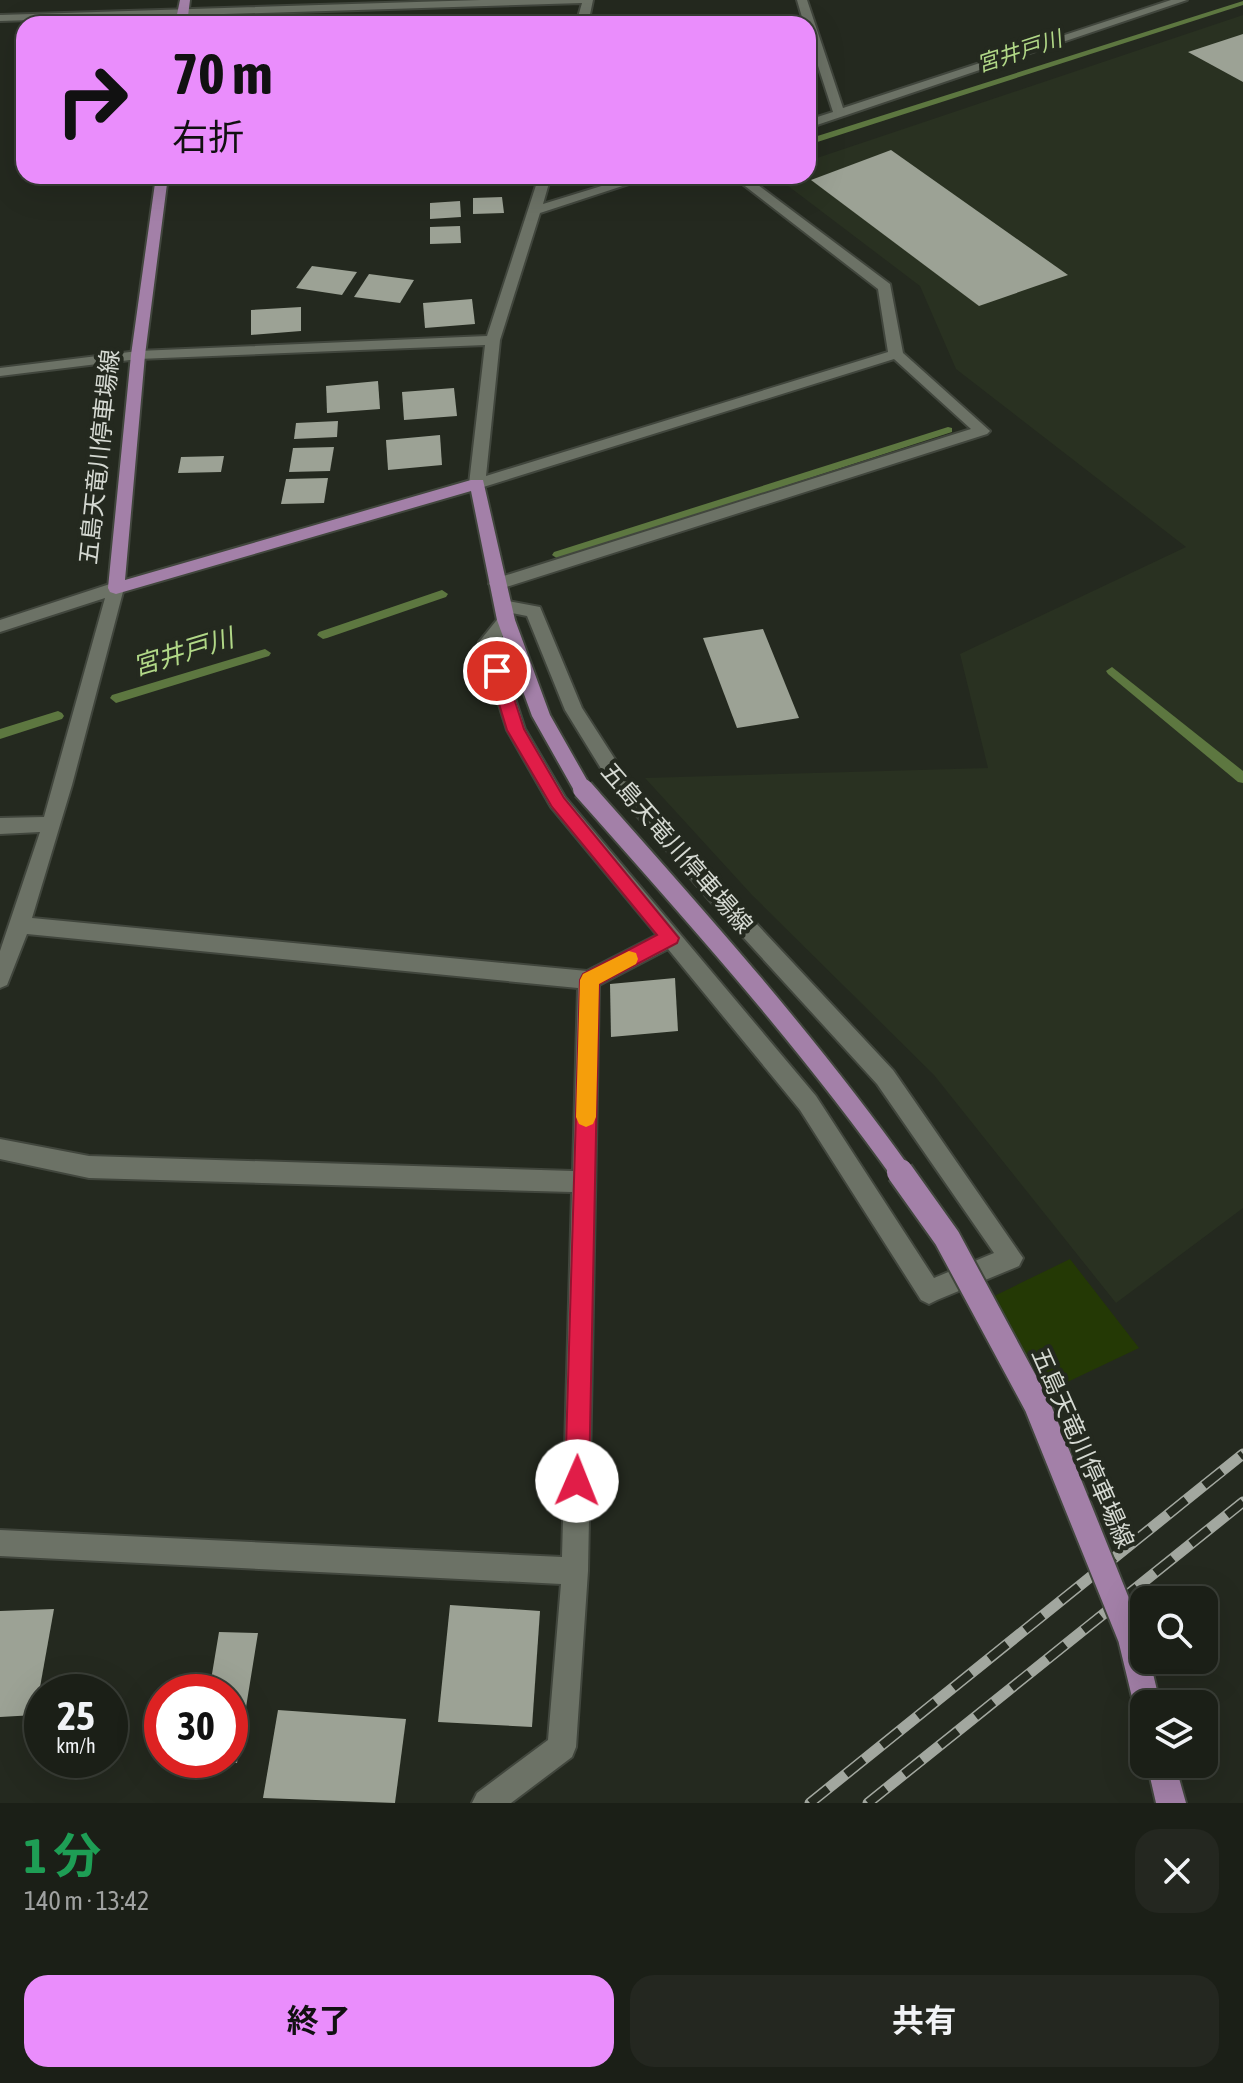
<!DOCTYPE html>
<html lang="ja">
<meta charset="utf-8">
<style>
:root{--surface:#1b1f17;--page:#242720;--text:#f1f3f6;--muted:#a0a2a1;--line:#393d36;--accent:#ea8dfc}
body{margin:0;font-family:"Asap Condensed","Noto Sans JP",sans-serif;background:var(--page);color:var(--text);height:100vh;display:flex;flex-direction:column;font-size:30px;white-space:nowrap}
*{box-sizing:border-box;margin:0}
p{font-size:26px;color:var(--muted)}
.icon{flex:none;width:44px;height:44px;fill:none;stroke:currentColor;stroke-width:2;stroke-linecap:round;stroke-linejoin:round}
.map{position:relative;height:1803px;overflow:hidden}
.side{display:flex;flex-direction:column;background:var(--surface);flex:1}
.side>*{flex:none}
.guide{position:absolute;left:16px;top:16px;width:800px;height:168px;border-radius:24px;box-shadow:0 8px 32px #0002,0 0 0 2px var(--line);background:#ea8dfc;color:#111;overflow:hidden}
.buttons{position:absolute;left:1130px;top:1586px;display:grid;gap:16px}
.buttons a{display:grid;place-items:center;width:88px;height:88px;border-radius:16px;background:var(--surface);box-shadow:0 8px 32px #0002,0 0 0 2px var(--line);font-size:40px}
.speed{position:absolute;left:24px;top:1674px;display:flex;gap:16px;font-size:40px;font-weight:700;text-align:center}
.speed>*{display:grid;place-content:center;width:104px;height:104px;border-radius:50%;background:var(--surface);box-shadow:0 8px 32px #0002,0 0 0 2px var(--line);line-height:1}
.speed small{font-size:20px;font-weight:400}
.speed .limit{border:12px solid #d22;background:#fff;color:#111}
.pin{position:absolute;display:grid;place-items:center;width:68px;height:68px;color:#fff;margin:-34px;border:4px solid #fff;border-radius:50%;box-shadow:0 2px 8px #0007}
.me{position:absolute;width:88px;margin:-44px;rotate:1deg;stroke-linejoin:round;filter:drop-shadow(0 0 6px #0008)}
.turn{display:flex;align-items:center;gap:28px;height:168px;padding:0 24px;font-size:36px}
.turn .icon{width:104px;height:104px;stroke-width:2.5}
.turn b{display:block;font-size:56px;line-height:68px}
.round{display:grid;place-items:center;flex:none;width:84px;height:84px;border-radius:24px;background:var(--page)}
.summary{display:flex;align-items:center;justify-content:space-between;height:136px;padding:0 24px}
h1{font-size:48px;font-weight:700;line-height:60px;color:#1e9e55}
.primary-button{display:flex;gap:16px;margin-top:auto;padding:16px 24px}
.primary-button a{flex:1;height:92px;border-radius:24px;background:var(--accent);color:#111;font-size:32px;font-weight:700;line-height:92px;text-align:center}
.primary-button a+a{background:var(--page);color:var(--text)}
.map>svg:first-child{display:block}
</style>
<div class="map">
<svg width="1243" height="1803" viewBox="0 0 1243 1803">
<rect width="100%" height="100%" fill="#24291f"/>
<polygon fill="#293121" points="1243,15 1243,1208 1116,1303 934,1075 752,895 645,778 988,768 960,654 1186,547 956,369 920,286 775,176 808,176 808,161"/>
<polygon fill="#243905" points="1070,1259 1139,1348 1040,1395 986,1300"/>
<g fill="none" stroke-linecap="round" stroke-linejoin="round">
<g fill="#5d7740" fill-rule="evenodd">
<polygon points="1243,1 1243,5 808,145 808,139"/>
<polygon points="948,427 952,428 952,432 562,558 558,559 552,555 554,552"/>
<polygon points="442,590 448,594 446,597 327,638 323,639 317,635 319,632"/>
<polygon points="265,649 271,653 269,656 116,703 110,698 112,695"/>
<polygon points="1112,667 1243,771 1243,783 1238,782 1108,674 1106,671"/>
<polygon points="58,711 62,713 64,716 62,719 0,739 0,729"/>
</g>
</g>
<g fill="#9ca295">
<polygon points="1243,34 1243,82 1188,52"/>
<polygon points="891,150 1068,275 979,306 811,180"/>
<polygon points="436,176 465,176 465,182 436,184"/>
<polygon points="478,176 524,176 524,183 478,185"/>
<polygon points="502,197 504,213 473,214 473,198"/>
<polygon points="460,201 461,217 430,219 430,203"/>
<polygon points="460,226 461,243 430,244 430,227"/>
<polygon points="312,266 357,272 342,295 296,288"/>
<polygon points="369,274 414,280 400,303 354,297"/>
<polygon points="472,299 475,324 425,328 423,303"/>
<polygon points="301,307 301,331 251,335 251,310"/>
<polygon points="378,381 380,409 327,413 326,386"/>
<polygon points="454,388 457,416 404,420 402,392"/>
<polygon points="338,421 337,437 294,439 296,423"/>
<polygon points="440,435 442,465 388,470 386,440"/>
<polygon points="334,447 330,471 289,472 293,448"/>
<polygon points="224,456 221,472 178,473 181,457"/>
<polygon points="328,478 324,503 281,504 286,479"/>
<polygon points="763,629 799,718 737,728 703,638"/>
<polygon points="675,978 678,1031 611,1037 610,984"/>
<polygon points="450,1605 540,1611 532,1727 438,1722"/>
<polygon points="54,1609 35,1715 0,1717 0,1611"/>
<polygon points="219,1632 258,1633 237,1763 223,1763 223,1760 230,1760 230,1692 209,1692"/>
<polygon points="278,1710 406,1719 395,1803 263,1798"/>
</g>
<g fill="none" stroke-linecap="round" stroke-linejoin="round">
<g stroke="#41463d" stroke-width="4">
<g id="minor">
<polygon points="481,0 593,0 588,24 576,24 582,3 0,21 0,15"/>
<polygon points="797,0 807,0 843,108 1171,0 1187,0 808,128 808,120 833,112 808,35 808,24 804,24"/>
<polygon points="539,176 551,176 543,204 634,176 653,176 540,213 500,340 486,476 888,352 878,289 732,176 746,176 890,284 903,353 990,431 987,434 497,590 489,584 491,580 971,429 894,359 477,489 469,484 485,345 138,359 0,376 0,368 138,351 487,336"/>
<polygon points="116,582 124,588 72,785 32,918 587,971 657,935 551,807 507,730 479,642 500,616 512,616 515,620 497,643 525,729 565,797 816,1096 934,1278 994,1253 877,1084 711,902 613,788 565,710 527,616 497,610 495,606 503,600 540,607 582,708 627,778 725,890 893,1070 1023,1258 1019,1266 937,1300 929,1304 921,1300 800,1110 668,949 599,985 588,1571 576,1747 572,1757 511,1803 472,1803 477,1793 548,1740 561,1584 0,1556 0,1530 562,1557 572,1192 89,1178 0,1159 0,1139 89,1156 573,1171 578,988 27,934 7,985 0,988 0,951 40,832 0,834 0,818 44,817 105,598 0,632 0,620"/>
</g>
</g>
<g stroke="#41463d" stroke-width="4">
<g id="major">
<polygon points="180,0 190,0 187,24 175,24"/>
<polygon points="156,176 168,176 145,355 125,580 471,480 483,480 515,620 550,715 592,789 590,794 576,794 532,716 497,620 471,491 116,594 110,592 108,588 131,355"/>
<polygon points="1147,1764 1175,1764 1186,1803 1156,1803"/>
</g>
</g>
<use href="#minor" fill="#6c7266" fill-rule="evenodd"/>
<use href="#major" fill="#a380a8" fill-rule="evenodd"/>
<g stroke="#a2a79f" stroke-width="11">
<g id="rail">
<polyline points="810,1803 1243,1454"/>
<polyline points="868,1803 1243,1502"/>
</g>
</g>
<use href="#rail" stroke="#24291f" stroke-width="8" stroke-dasharray="23" stroke-linecap="butt"/>
<g stroke="#41463d" stroke-width="24" stroke-linecap="butt">
<path id="major-bridge-far1" d="M 583,789 C 694,914 805,1038 902,1174"/>
</g>
<g stroke="#41463d" stroke-width="30" stroke-linecap="butt">
<polyline id="major-bridge" points="900,1172 947,1238 1037,1405 1131,1638 1147,1704"/>
</g>
<use href="#major-bridge-far1" stroke="#a380a8" stroke-width="20"/>
<use href="#major-bridge" stroke="#a380a8" stroke-width="26"/>
</g>
<polygon fill="#e11d48" stroke="#92132f" stroke-width="2" points="497,666 505,671 524,729 564,798 679,938 677,943 599,984 589,1481 586,1490 577,1493 569,1490 565,1481 580,980 583,974 657,935 552,807 507,730 489,671"/>
<polygon fill="#f59e0b" points="629,951 636,953 638,959 636,964 599,984 596,1117 593,1124 586,1127 579,1124 576,1117 580,980 583,974"/>
<g text-anchor="middle" dominant-baseline="central" stroke-width="8" stroke-linejoin="round" paint-order="stroke">
<g font-size="22" font-style="italic" fill="#b1d887" stroke="#24291f">
<text transform="translate(1019 51) rotate(-18)">宮井戸川</text>
</g>
<g font-size="24" fill="#d5d9d2" stroke="#24291f">
<text transform="translate(99 457) rotate(-84)">五島天竜川停車場線</text>
<text transform="translate(677 848) rotate(49)">五島天竜川停車場線</text>
<text transform="translate(1083 1448) rotate(66)">五島天竜川停車場線</text>
</g>
<g font-size="26" font-style="italic" fill="#b1d887" stroke="#24291f">
<text transform="translate(183 652) rotate(-17)">宮井戸川</text>
</g>
</g>
</svg>
<div class="buttons">
<a><svg class="icon" aria-label="search" viewBox="0 0 24 24"><circle cx="10" cy="10" r="6"/><path d="M15 15l6 6"/></svg></a>
<a><svg class="icon" aria-label="layers" viewBox="0 0 24 24"><path d="M12 4l9 5-9 5-9-5zM3 14l9 5 9-5"/></svg></a>
</div>
<div class="speed"><div>25<small>km/h</small></div><div class="limit">30</div></div>
<div class="pin" style="left:497px;top:671px;background:#d93025"><svg class="icon" aria-label="arrive" viewBox="0 0 24 24"><path d="M6 21V4h12l-3 4 3 4H6"/></svg></div>
<svg class="me" style="left:577px;top:1481px" viewBox="-20 -20 40 40"><circle r="19" fill="#fff"/><path d="M0-13L10 11 0 6-10 11z" fill="#e11d48"/></svg>
<div class="guide">
<div class="turn"><svg class="icon" aria-label="right" viewBox="0 0 24 24"><path d="M7 20v-9h11M14 6l5 5-5 5"/></svg><div><b>70 m</b>右折</div></div>
</div>
</div>
<section class="side">
<div class="summary"><div><h1>1 分</h1><p>140 m · 13:42</p></div><a class="round"><svg class="icon" aria-label="close" viewBox="0 0 24 24"><path d="M6 6l12 12M18 6L6 18"/></svg></a></div>
<div class="primary-button"><a>終了</a><a>共有</a></div>
</section>
